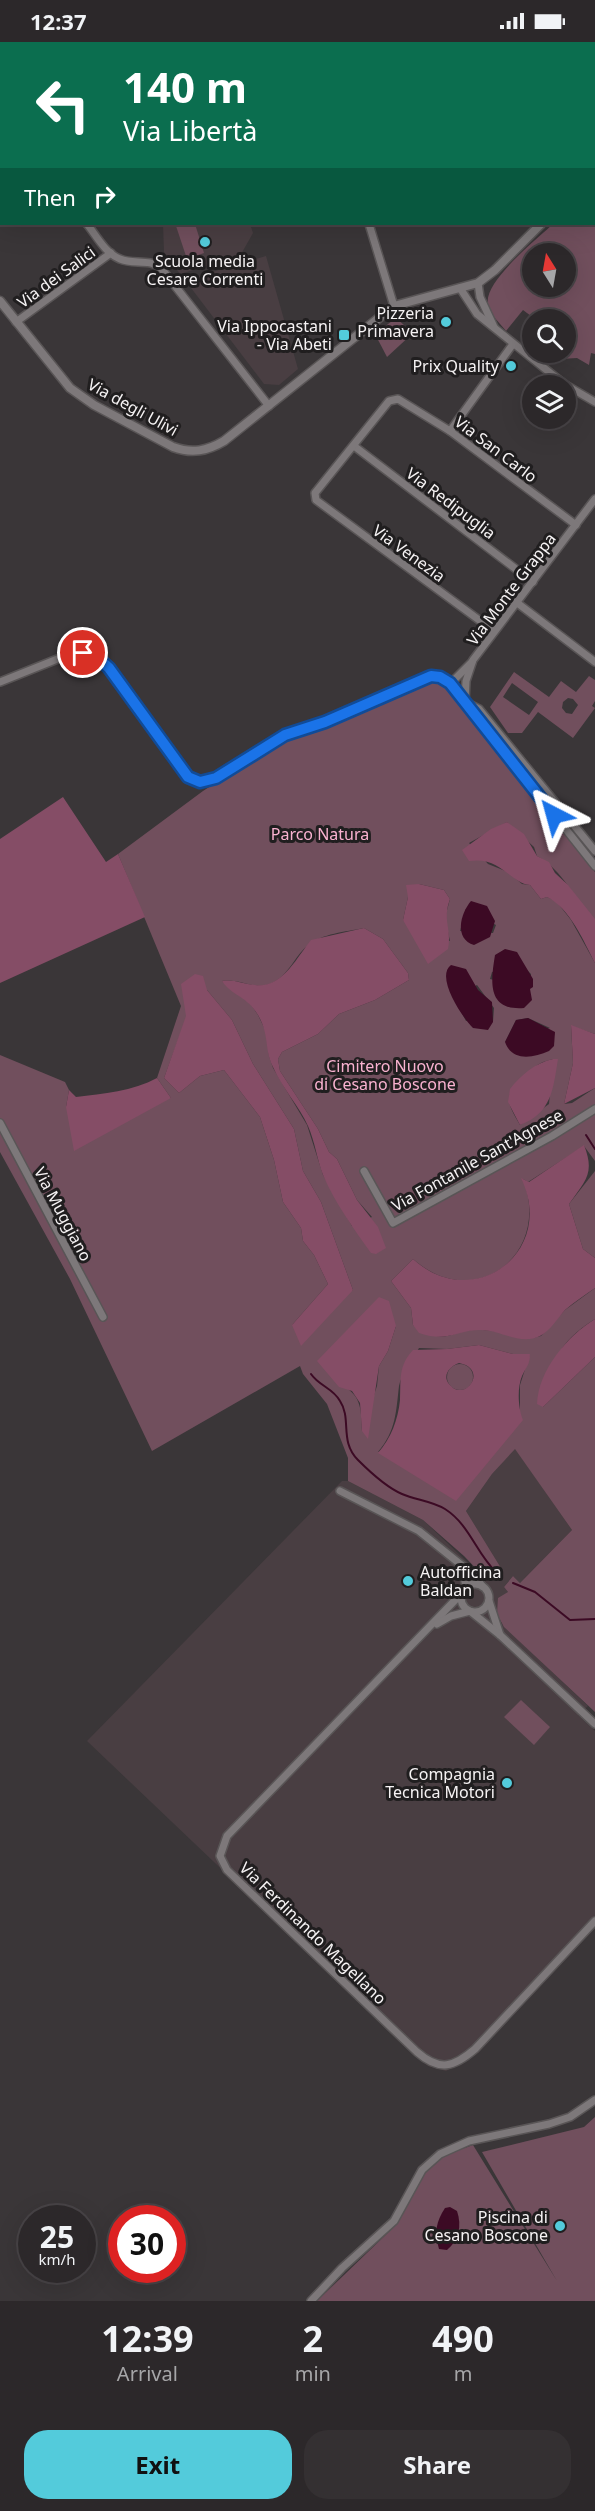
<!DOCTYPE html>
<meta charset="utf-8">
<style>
:root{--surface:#2c282a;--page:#343032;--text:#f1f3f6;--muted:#a6a6a8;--line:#484447;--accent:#53cbdb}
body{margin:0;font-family:"Noto Sans",sans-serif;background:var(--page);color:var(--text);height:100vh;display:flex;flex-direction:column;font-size:22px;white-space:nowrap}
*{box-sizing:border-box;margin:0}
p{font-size:20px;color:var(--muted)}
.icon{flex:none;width:33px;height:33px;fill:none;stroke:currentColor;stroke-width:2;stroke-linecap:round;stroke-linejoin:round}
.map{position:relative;height:2259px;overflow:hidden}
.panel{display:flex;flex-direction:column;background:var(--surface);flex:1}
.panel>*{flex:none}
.top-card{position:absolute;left:0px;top:0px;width:596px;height:183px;box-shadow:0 6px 24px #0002,0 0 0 2px var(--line);background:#0b6e4f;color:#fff;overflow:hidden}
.needle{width:39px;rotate:349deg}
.fabs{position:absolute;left:522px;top:201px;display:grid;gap:12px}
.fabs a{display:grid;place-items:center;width:54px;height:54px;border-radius:50%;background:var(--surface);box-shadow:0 6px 24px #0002,0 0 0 2px var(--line);font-size:30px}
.speed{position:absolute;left:18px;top:2163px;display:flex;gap:12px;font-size:30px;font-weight:700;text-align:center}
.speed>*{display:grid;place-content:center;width:78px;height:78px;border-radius:50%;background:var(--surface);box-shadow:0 6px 24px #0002,0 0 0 2px var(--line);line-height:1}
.speed small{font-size:15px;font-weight:400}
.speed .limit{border:9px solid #d22;background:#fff;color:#111}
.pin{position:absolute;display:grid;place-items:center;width:51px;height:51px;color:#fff;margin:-26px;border:3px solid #fff;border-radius:50%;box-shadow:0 2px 6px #0007}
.me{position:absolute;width:66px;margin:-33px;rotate:321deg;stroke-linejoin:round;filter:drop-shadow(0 0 4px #0008)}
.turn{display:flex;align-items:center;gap:21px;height:126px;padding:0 24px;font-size:27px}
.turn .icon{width:78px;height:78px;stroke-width:2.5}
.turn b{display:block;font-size:42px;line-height:51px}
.then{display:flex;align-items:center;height:57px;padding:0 24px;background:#0003;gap:12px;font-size:22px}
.eta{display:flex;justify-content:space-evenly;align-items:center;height:102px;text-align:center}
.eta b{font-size:36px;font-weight:700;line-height:42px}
.cta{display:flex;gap:12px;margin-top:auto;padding:12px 24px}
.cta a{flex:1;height:69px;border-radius:24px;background:var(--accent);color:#111;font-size:24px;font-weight:700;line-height:69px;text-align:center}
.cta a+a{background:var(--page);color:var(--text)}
.status{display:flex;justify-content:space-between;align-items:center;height:42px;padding:0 30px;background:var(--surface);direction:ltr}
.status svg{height:16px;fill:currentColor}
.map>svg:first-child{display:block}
</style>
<div class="status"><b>12:37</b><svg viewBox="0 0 49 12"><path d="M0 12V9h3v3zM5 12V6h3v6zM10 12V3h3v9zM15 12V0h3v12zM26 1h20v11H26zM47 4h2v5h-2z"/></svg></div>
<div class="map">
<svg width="595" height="2259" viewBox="0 0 595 2259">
<rect width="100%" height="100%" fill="#3a3638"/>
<g fill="#493e42">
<polygon points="163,182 250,182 253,191 240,214 180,232 164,210"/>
<polygon points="266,214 298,327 279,343 264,342 185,238"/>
<polygon points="515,1406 572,1488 520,1541 513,1534 507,1541 504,1545 508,1550 500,1580 588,1664 578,1673 595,1689 595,1885 472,2015 446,2029 428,2024 87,1699 342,1439 348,1439 423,1478 480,1532 501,1526 466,1469 492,1432"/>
</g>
<g fill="#714f5d" fill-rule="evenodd">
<path d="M 595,140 L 595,312 L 591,311 L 589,323 L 577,316 L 543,318 L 550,311 L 566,310 L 566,278 L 535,277 L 523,268 L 506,289 C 500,281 490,273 488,262 C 483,240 537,197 553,182 L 594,182 ZM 532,212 L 566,212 L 566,244 L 532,244 Z"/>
<polygon points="183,182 195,182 204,211 187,217 176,184"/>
<polygon points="396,276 413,291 387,315 375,292"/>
<path d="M 514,630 L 549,655 L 561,639 L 576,650 L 589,634 L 595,638 L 595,659 L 592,664 L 595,666 L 573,696 L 538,670 L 522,691 L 508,691 L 490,665 ZM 512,641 L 538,660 L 529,673 L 503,655 ZM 568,656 L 573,657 L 578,663 L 572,672 L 566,671 L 562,666 L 563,660 Z"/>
<path d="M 427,638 L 439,639 L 457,655 L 595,830 L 595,878 C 575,858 562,827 537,814 L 534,805 L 507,780 L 469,801 L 488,822 L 508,830 L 522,842 L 530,843 L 541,857 L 547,855 L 556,859 L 571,878 L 595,921 L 595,992 L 571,984 L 573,1021 L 564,1062 L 572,1061 L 595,1046 L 595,1119 L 584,1104 L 528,1140 L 523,1137 C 552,1212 475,1272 413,1217 L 391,1239 L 411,1266 L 413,1283 C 451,1307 447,1286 483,1288 C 499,1289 517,1294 533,1296 L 541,1294 L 565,1268 L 595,1246 L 595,1277 C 556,1301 551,1323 543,1365 L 595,1315 L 595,1670 L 504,1585 L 497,1572 L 498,1556 L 508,1550 L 504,1545 L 513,1534 L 520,1541 L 572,1488 L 515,1407 L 492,1432 L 466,1469 L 501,1526 L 486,1537 L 464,1514 L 423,1478 L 348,1439 L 348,1416 L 327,1362 L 303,1332 L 300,1324 L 152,1409 L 70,1237 L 0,1110 L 0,1013 L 65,1040 L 69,1048 L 66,1065 L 171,1056 L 157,1036 L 181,964 L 118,812 L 203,749 L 275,702 ZM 419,842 L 444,848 L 450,857 L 445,876 L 450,899 L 403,878 L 408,855 ZM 466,867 L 496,883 L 493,891 L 460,889 ZM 364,886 L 383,897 L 408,931 L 409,938 L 375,958 L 339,972 L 318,992 L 282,1010 L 278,1017 L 280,1029 L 318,1087 L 329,1110 L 337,1117 L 357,1158 L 372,1175 L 352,1184 L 323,1133 L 307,1083 L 273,1026 L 269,1014 L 267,992 L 258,973 L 247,957 L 222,939 C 240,936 255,949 272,941 C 288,934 295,914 307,904 C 323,891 345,890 364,886 ZM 522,923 L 531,932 L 529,947 L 490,937 L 492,930 ZM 477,943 L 494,966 L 493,980 L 466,979 L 453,955 ZM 207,948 L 232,978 L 253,1022 L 294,1087 L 303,1129 L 321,1160 L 353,1248 L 292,1283 L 328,1242 L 314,1213 L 303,1199 L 301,1186 L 283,1160 L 274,1118 L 260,1075 L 224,1028 L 200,1034 L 179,1051 L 164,1036 L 187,974 ZM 528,976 L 550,986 L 505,1000 L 516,978 ZM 553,1017 L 549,1062 L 520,1083 C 506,1059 503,1053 525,1034 C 538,1024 534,1022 553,1017 ZM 396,1284 L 388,1309 L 379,1324 L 377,1344 L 362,1389 C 361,1369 362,1354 343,1344 ZM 479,1303 L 513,1312 L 530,1312 L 520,1343 L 520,1372 L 378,1410 C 396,1389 396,1370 399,1344 C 401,1332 413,1317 419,1306 L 447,1307 Z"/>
<polygon points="595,1129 595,1216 583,1207 569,1162"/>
<circle cx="460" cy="1335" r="13"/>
<polygon points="521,1658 550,1685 534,1703 504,1675"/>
<polygon points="595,2075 595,2259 317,2259 397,2182 424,2131 442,2114 473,2103 557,2239 482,2110 584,2085"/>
</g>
<g fill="#854d66" fill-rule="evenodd">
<polygon points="63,755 106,820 118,812 145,875 0,941 0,797"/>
<path d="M 507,780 L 524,792 L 537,814 L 549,820 L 555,831 L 568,843 L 595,877 L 595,921 C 584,900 570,866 547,855 L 541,857 L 530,843 C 510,841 501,814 469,819 L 462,808 L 491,787 Z"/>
<path d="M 419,842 L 444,848 L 450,857 C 442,879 452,886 448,907 L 428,922 L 403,878 L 408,855 L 406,843 Z"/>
<path d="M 364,886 L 383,897 L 408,931 L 409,938 L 375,958 L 339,972 L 318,992 L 282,1010 L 278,1017 L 280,1029 L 318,1087 L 329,1110 L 337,1117 L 357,1158 L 378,1185 L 386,1206 L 376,1212 L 371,1211 C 354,1187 335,1161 323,1133 C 317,1117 315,1100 308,1084 C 299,1064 282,1046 273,1025 C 264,1007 270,994 258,973 C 246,953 233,955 222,939 C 234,937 243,942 255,943 C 282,947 297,915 311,898 Z"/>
<polygon points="195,932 203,934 207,948 232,978 253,1022 294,1087 303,1129 321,1160 353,1248 301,1304 292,1283 328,1242 314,1213 303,1199 301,1186 283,1160 274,1118 260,1075 224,1028 200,1034 179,1051 164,1036 186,974 181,942"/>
<polygon points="571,983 595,992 595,1046 564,1062 573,1021"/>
<path d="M 553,1017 L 558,1017 C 553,1047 552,1071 520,1083 L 508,1060 L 510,1047 C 521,1033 535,1021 553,1017 Z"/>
<path d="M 157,1036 L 171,1056 L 74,1109 L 66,1065 L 69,1048 L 76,1055 C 103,1052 133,1049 157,1036 Z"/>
<path d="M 584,1103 C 595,1131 586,1138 569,1162 L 583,1207 L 595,1216 L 595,1246 C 585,1253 574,1260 565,1268 C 557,1277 550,1289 540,1294 C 520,1304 501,1288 481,1288 C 455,1288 448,1301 419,1291 L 413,1283 L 411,1266 L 391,1239 L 413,1217 C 473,1272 557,1210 521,1136 L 529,1140 Z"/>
<polygon points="379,1255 389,1259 396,1284 388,1309 379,1324 368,1397 362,1389 360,1361 352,1349 339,1345 317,1319"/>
<path d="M 595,1277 L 595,1315 L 543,1365 L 537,1362 C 538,1329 567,1294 595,1277 Z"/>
<path d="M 479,1303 L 513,1312 L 530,1312 C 530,1323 526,1325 522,1334 C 517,1346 518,1366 523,1378 L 456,1459 L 378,1411 C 391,1396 398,1378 400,1358 C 401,1338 398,1324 413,1308 L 447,1307 ZM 459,1321 C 490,1327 464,1362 449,1342 C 442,1333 450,1324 459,1321 Z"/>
</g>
<g fill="#3c0a24">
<path d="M 471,859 L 487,864 L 495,879 L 490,895 L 474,903 C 454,897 460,872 471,859 Z"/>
<path d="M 505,907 L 517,910 L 533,937 L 533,945 L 530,947 L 532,958 L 524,966 C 486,969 491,938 495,913 Z"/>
<path d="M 451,923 L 466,927 L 478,948 L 492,960 L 493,980 L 488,988 L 473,986 C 462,975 435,935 451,923 Z"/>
<path d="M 528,976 L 555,990 L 554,1004 L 549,1009 C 533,1016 512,1020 505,1000 L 516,978 Z"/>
<path d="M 450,2165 L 457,2169 C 462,2184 459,2198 447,2208 L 439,2207 C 434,2190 436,2180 445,2166 Z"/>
</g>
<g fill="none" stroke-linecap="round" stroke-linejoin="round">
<g stroke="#3c0a24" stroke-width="2">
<polyline points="586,1093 595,1107"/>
<path d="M 311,1332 C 319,1344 333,1346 340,1359 C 352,1377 339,1399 358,1418 C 369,1429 388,1446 402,1452 C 416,1458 432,1459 445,1467 C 470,1483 476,1511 496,1530"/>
<polyline points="513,1541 535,1550 570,1578 595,1577"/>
</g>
<g stroke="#595556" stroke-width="10">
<g id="minor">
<polyline points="317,0 318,2"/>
<polyline points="384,2 390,0"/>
<polyline points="528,2 534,0"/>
<polyline points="0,5 2,5"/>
<polyline points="0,70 2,71"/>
<polyline points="594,116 595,117"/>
<path d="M 87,182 C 96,193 105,211 120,217 C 133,223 149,216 161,226 L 269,364"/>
<polyline points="369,182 394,264"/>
<polyline points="478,241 480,255 494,285"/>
<polyline points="460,246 477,272 564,342 595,360"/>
<polyline points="16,280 111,211"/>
<polyline points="450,389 513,302"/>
<polyline points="354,404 533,540"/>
<polyline points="595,457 473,618 466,639 465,660 479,667 595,809"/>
<polyline points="516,560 595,620"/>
<polyline points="494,589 316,458 315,451 389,359 398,357 450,389 576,483"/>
<path d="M 0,640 L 70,612 C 87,610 97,613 109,626 L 188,735 L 202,741 L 216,737 L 285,693 L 325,680 L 431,634 L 446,638 L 465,660 L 595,824"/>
<polyline points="450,642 472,620"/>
<polyline points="0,1081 103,1275"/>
<polyline points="364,1129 393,1181 552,1094 595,1067"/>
<polyline points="340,1449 419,1489 475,1534 482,1544"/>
<polyline points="462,1524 466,1545"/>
<circle cx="475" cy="1556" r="14"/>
<path d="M 461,1552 L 227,1794 L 220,1814 L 227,1828 L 417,2010 C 440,2030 454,2025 475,2007 L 595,1879"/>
<polyline points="489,1559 500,1593"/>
<polyline points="437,1582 451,1574 470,1569 500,1593 595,1682"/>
<polyline points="311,2259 342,2226 394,2179 422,2128 440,2112 469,2099 549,2082 570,2075 595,2058"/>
</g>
</g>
<g stroke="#595556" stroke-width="11">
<g id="tertiary">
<polyline points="594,128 595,127"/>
<path d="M 0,259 L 70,346 L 94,363 L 173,405 C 192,412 207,409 224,399 L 394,264 L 478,241 L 495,228 L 541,182"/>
</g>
</g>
<use href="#minor" stroke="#7d787a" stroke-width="7"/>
<use href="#tertiary" stroke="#7d787a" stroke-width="8"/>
</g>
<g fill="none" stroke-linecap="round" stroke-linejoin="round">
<g stroke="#114b97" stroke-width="15">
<polyline id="route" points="83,611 97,615 109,626 188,735 200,740 216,736 285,693 325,680 431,634 440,635 450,641 554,773"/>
</g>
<use href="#route" stroke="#1a73e8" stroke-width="10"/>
</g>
<g fill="#53cbdb" stroke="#201e1f" stroke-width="2">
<circle cx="205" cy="200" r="6"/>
<circle cx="446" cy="280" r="6"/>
<rect x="338" y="287" width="12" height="12" rx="3"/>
<circle cx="511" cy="324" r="6"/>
<circle cx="408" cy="1539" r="6"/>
<circle cx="507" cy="1741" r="6"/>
<circle cx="560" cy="2184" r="6"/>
</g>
<g text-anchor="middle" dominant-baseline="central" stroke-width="6" stroke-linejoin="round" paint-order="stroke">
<g font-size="16" fill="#f6f3f4" stroke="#201e1f" text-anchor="end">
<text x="205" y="219" text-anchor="middle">Scuola media<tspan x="205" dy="18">Cesare Correnti</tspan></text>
<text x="434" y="271">Pizzeria<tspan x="434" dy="18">Primavera</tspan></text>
<text x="332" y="284">Via Ippocastani<tspan x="332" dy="18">- Via Abeti</tspan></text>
<text x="499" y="324">Prix Quality</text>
<text x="420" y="1530" text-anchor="start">Autofficina<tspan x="420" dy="18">Baldan</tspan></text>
<text x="495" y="1732">Compagnia<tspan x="495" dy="18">Tecnica Motori</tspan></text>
<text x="548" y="2175">Piscina di<tspan x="548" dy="18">Cesano Boscone</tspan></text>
</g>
<g font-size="16" fill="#f6f3f4" stroke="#201e1f">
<text transform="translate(56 235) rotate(-36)">Via dei Salici</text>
<text transform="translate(133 365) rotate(29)">Via degli Ulivi</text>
<text transform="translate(496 407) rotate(37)">Via San Carlo</text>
<text transform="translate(451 461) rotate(37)">Via Redipuglia</text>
<text transform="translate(409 511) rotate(36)">Via Venezia</text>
<text transform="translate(511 547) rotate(-53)">Via Monte Grappa</text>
<text transform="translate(477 1118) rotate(-29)">Via Fontanile Sant'Agnese</text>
<text transform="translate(63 1172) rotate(62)">Via Muggiano</text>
<text transform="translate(313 1891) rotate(44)">Via Ferdinando Magellano</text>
</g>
<g font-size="16" fill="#f9b2d0" stroke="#201e1f">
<text x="320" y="792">Parco Natura</text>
<text x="385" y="1024">Cimitero Nuovo<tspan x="385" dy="18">di Cesano Boscone</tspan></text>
</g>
</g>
</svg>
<div class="fabs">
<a><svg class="needle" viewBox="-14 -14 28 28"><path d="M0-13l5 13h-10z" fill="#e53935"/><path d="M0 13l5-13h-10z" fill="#a6a6a8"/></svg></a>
<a><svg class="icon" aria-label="search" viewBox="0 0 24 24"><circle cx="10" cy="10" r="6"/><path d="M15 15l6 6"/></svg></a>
<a><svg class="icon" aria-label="layers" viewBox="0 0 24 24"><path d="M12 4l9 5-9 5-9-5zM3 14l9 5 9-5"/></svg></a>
</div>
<div class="speed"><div>25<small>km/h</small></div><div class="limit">30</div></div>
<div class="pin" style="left:83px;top:611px;background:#d93025"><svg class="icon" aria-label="arrive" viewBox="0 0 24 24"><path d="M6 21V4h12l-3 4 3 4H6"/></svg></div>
<svg class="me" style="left:554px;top:773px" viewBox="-20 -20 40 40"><path d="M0-17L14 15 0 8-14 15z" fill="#1a73e8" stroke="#fff" stroke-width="4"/></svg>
<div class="top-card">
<div class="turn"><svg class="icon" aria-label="left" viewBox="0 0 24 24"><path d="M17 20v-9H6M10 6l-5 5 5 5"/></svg><div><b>140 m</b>Via Libertà</div></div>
<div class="then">Then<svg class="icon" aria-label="right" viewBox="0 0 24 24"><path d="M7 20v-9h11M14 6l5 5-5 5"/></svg></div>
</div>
</div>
<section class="panel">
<div class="eta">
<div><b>12:39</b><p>Arrival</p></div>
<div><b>2</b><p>min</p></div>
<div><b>490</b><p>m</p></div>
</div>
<div class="cta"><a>Exit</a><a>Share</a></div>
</section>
